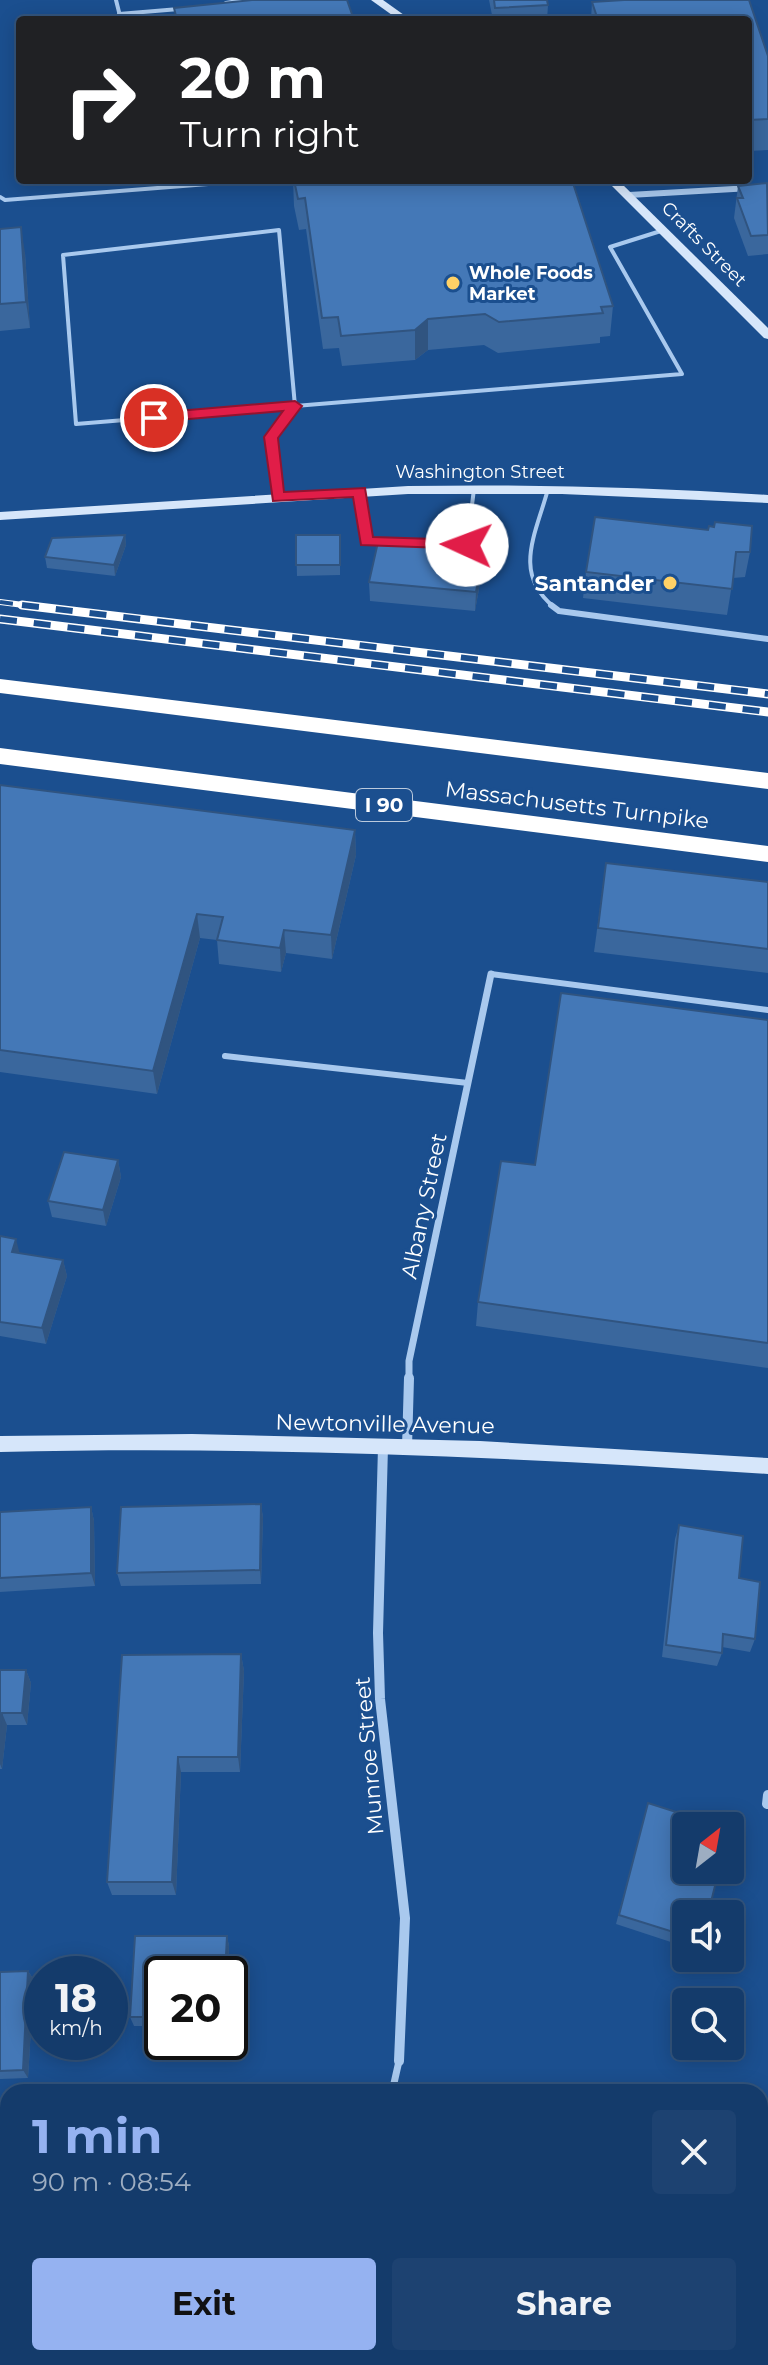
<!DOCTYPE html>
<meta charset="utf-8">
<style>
:root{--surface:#143b6b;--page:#1d4271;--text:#f1f3f6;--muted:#9dadc1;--line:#33557e;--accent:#95b2f1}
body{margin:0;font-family:Montserrat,sans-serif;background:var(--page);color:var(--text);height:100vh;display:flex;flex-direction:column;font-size:30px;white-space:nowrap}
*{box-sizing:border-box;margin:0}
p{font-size:26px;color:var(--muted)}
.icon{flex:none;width:44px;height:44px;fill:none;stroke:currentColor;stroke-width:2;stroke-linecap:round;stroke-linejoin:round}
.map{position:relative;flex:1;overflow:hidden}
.panel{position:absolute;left:0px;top:2084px;width:768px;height:282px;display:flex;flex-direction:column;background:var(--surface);border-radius:24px 24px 0 0;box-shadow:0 4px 20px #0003,0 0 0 2px var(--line)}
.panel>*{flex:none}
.hud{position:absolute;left:16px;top:16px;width:736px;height:168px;border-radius:8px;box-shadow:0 4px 20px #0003,0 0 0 2px var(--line);background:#202124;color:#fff;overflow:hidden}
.needle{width:52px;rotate:31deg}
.tools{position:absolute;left:672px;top:1812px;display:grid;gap:16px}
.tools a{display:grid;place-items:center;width:72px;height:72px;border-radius:8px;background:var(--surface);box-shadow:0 4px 20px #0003,0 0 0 2px var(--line);font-size:40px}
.speed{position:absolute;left:24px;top:1956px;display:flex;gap:16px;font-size:40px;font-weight:700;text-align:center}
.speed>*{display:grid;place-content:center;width:104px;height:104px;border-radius:50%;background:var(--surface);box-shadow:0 4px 20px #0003,0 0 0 2px var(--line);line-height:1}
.speed small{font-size:20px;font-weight:400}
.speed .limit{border:4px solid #111;border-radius:12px;background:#fff;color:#111}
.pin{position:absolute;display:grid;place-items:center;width:68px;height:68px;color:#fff;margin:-34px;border:4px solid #fff;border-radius:50%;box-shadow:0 2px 8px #0007}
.me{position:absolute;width:88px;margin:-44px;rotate:272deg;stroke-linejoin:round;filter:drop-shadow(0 0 6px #0008)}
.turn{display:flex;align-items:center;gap:28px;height:168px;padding:0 32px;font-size:36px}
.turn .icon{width:104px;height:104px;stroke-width:2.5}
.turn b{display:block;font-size:56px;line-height:68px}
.round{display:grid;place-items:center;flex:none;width:84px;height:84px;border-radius:8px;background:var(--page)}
.overview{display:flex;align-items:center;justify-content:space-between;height:136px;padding:0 32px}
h1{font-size:48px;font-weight:700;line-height:60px;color:var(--accent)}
.cta{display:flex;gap:16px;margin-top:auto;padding:16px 32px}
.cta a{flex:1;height:92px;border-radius:8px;background:var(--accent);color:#111;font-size:32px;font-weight:700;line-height:92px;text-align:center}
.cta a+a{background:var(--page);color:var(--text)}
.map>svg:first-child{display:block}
</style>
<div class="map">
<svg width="768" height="2365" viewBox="0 0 768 2365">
<rect width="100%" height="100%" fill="#1b4f8f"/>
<polygon fill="#2e69ad" points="768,2214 768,2365 714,2365 717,2358 760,2358 760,2236"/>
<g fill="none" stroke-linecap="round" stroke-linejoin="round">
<g stroke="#a9c9ee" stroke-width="4">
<polyline points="116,0 121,20"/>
<polyline points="226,3 243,0"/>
<polyline points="119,14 179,9"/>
<polyline points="0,197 5,200 258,180"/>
<polygon points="279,230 295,406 76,424 63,255"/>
<polyline points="295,406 682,374 610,247 664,230"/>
<path d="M 548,489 C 536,534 512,573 554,607"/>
<polyline points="360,492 366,542 467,545 474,489"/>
<polyline points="278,498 271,437 295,406"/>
</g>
<g stroke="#a9c9ee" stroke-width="6">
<polyline points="551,605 559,611 768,639"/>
<polyline points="491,974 768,1010"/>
<polyline points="225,1056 468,1083"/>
</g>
<g stroke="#a9c9ee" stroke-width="7">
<polyline points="392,2092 399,2061"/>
<polyline points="202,2365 211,2358"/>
</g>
<polyline stroke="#a9c9ee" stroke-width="6" points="629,195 768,187"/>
<polyline stroke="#a9c9ee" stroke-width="7" points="409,1380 409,1361 491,974"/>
<g stroke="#a9c9ee" stroke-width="10">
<polyline points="383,1447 378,1633 380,1699 405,1918 399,2061"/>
<polyline points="407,1447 409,1378"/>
<polyline points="767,1804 768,1795"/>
</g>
<g fill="#d6e6fa" fill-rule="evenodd">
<polygon points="371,0 383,0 411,20 399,20"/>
<polygon points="606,180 618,180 768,328 768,339 764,338"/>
<path d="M 408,486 C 528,484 648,487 768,495 L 768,503 L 562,494 L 408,494 L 0,520 L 0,512 Z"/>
<path d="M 192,1434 L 480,1441 L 768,1458 L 768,1474 C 512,1457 257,1446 0,1452 L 0,1436 Z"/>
</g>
<g fill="#fff" fill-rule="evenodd">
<polygon points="0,679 768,773 768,789 0,693"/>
<polygon points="0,748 768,846 768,862 0,764"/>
</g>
<g stroke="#fff" stroke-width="6">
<polyline id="rail-far1" points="0,602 39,607"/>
</g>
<g stroke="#fff" stroke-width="9">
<g id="rail">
<polyline points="22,605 768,694"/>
<polyline points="0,619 768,712"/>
</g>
</g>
<use href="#rail-far1" stroke="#1b4f8f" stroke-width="4" stroke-dasharray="13" stroke-linecap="butt"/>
<use href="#rail" stroke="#1b4f8f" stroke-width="6" stroke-dasharray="17" stroke-linecap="butt"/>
</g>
<g fill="#3a679d">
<polygon points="489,0 547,0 548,5 547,20 493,20"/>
<polygon points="592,2 598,20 591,20"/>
<polygon points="748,20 768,56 768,150 748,151"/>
<polygon points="293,180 572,180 613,306 610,336 600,337 600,343 498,353 484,345 428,350 415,360 342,366 339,348 323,349 306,229 299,230 294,206"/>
<polygon points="768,185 768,254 748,256 734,218 738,186"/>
<polygon points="0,229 25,253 30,328 0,331"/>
<polygon points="595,517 750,552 745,577 733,578 727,615 583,598 586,572"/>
<polygon points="125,535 126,545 115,576 47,568 45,557"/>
<polygon points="296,535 340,535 340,575 297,576"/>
<polygon points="483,552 482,572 475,611 370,601 369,582"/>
<polygon points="0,785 355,830 356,855 332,959 286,953 281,972 219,964 217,940 200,938 157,1094 0,1072"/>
<polygon points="606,863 768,882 768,973 594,952"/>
<polygon points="768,1020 768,1368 476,1326 478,1302 535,1165"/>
<polygon points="118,1160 121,1177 106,1226 52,1217 48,1201"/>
<polygon points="0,1236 20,1253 63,1260 67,1276 46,1344 0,1336"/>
<polygon points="261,1504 263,1518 261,1584 121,1586 117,1573"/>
<polygon points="91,1507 94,1521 95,1586 0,1592 0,1512"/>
<polygon points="679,1525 739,1578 755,1639 750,1652 722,1647 722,1653 717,1666 662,1657 675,1539"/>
<polygon points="241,1654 244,1671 240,1772 181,1772 176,1895 112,1895 107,1882 122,1655"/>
<polygon points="0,1670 26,1670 31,1683 27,1725 7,1725 2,1769 0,1769"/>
<polygon points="648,1803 686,1914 686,1947 616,1924"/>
<polygon points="135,1936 227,1936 229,1946 228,1974 162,1974 162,2026 134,2026 130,2017"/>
<polygon points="28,1971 34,1980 28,2078 0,2079 0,1972"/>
<polygon points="0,2161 8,2161 8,2210 0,2211"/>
</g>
<g fill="#305480">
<polygon points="21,227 25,253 30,328 26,302"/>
<polygon points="428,319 428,350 415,360 415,330"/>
<polygon points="125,535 126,545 115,576 114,565"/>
<polygon points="483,552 482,572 475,611 476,592"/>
<polygon points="355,830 356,855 332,959 331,935"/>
<polygon points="197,914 200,938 157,1094 153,1071"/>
<polygon points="284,930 286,953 281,972 280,948"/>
<polygon points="118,1160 121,1177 106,1226 103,1210"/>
<polygon points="16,1239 20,1255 12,1252"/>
<polygon points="63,1260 67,1276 46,1344 42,1328"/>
<polygon points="261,1504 263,1518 261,1584 260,1570"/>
<polygon points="91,1507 94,1521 95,1586 91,1573"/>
<polygon points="241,1654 244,1671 240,1772 238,1757"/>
<polygon points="26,1670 31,1683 27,1725 22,1713"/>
<polygon points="2,1713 7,1725 2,1769 0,1764 0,1729"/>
<polygon points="178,1757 181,1772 176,1895 172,1882"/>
<polygon points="227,1936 229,1946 228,1974 225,1974"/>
<polygon points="28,1971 34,1980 28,2078 23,2070"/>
</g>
<g fill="#4478b7" stroke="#305480" stroke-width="2">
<polygon points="252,0 347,0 354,20 177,20 174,8"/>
<polygon points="494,0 547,0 548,5 495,8"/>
<polygon points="624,0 749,0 768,56 768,119 748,120 748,20 598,20 592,2"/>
<polygon points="294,180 572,180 613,306 601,307 603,313 499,322 485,314 428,319 415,330 341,336 338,317 322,318 305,198 298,199"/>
<polygon points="767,183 768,235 751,236 737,198 743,198 738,186"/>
<polygon points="21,227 26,302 0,304 0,229"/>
<polygon points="595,517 708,530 709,526 714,527 715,522 752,526 750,552 736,552 732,589 586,572"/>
<polygon points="125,535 114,565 45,557 52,538"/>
<rect x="296" y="535" width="44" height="30"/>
<polygon points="378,542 483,552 476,592 369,582"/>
<polygon points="0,785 355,830 331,935 284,930 280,948 217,940 223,917 197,914 153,1071 0,1050"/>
<polygon points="606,863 768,882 768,949 598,928"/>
<polygon points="561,993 768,1020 768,1343 478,1302 501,1161 535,1165"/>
<polygon points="64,1152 118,1160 103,1210 48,1201"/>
<polygon points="0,1236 16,1239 12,1252 63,1260 42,1328 0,1322"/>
<polygon points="261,1504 260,1570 117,1573 121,1507"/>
<polygon points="91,1507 91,1573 0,1578 0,1512"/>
<polygon points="679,1525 743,1536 739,1578 760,1582 755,1639 723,1634 722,1653 666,1645"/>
<polygon points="241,1654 238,1757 178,1757 172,1882 107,1882 122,1655"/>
<polygon points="0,1670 26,1670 22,1713 2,1713 0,1729"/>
<polygon points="648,1803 720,1826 686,1826 686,1870 719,1870 708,1914 686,1914 686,1936 619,1915"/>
<polygon points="135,1936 227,1936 225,1974 162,1974 162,2017 130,2017"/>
<polygon points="28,1971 23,2070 0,2071 0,1972"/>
<rect x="0" y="2161" width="8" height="43"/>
</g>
<polygon fill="#e11d48" stroke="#92132f" stroke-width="2" points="295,401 302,406 278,438 284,492 365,488 373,537 467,540 472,542 472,549 361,545 353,497 273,501 264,437 283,411 154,422 147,418 154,413"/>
<g fill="#ffd166" stroke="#1b4f8f" stroke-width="3">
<circle cx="453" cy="283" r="8"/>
<circle cx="670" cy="583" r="8"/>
</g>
<g text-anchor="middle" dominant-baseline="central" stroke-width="6" stroke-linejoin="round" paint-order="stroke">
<g font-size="18" fill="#fff" stroke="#1b4f8f">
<text transform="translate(704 244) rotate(45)">Crafts Street</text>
<text x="480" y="472">Washington Street</text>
</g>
<g font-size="18" font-weight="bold" fill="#fff" stroke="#1b4f8f" text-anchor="start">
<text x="469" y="273">Whole Foods<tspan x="469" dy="21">Market</tspan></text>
</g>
<rect fill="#1b4f8f" stroke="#bbcadd" stroke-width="2" x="356" y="789" width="56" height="32" rx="6"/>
<g font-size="20" font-weight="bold" fill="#fff">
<text x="384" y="805">I 90</text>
</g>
<g font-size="22" font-weight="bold" fill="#fff" stroke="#1b4f8f" text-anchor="end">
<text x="654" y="583">Santander</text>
</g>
<g font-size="22" fill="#fff" stroke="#1b4f8f">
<text transform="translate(577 805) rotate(7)">Massachusetts Turnpike</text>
<text transform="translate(424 1206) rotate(-78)">Albany Street</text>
<text transform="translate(385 1424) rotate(1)">Newtonville Avenue</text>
<text transform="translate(369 1756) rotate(-95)">Munroe Street</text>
</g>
</g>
</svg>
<div class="tools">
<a><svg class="needle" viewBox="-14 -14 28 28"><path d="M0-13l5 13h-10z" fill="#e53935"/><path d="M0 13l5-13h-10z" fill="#9dadc1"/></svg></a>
<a><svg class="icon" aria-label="sound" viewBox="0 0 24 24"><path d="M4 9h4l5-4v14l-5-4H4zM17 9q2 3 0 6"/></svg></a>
<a><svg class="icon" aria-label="search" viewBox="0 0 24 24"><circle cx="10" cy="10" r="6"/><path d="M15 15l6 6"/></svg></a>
</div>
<div class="speed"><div>18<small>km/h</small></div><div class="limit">20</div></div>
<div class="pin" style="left:154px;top:418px;background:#d93025"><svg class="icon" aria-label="arrive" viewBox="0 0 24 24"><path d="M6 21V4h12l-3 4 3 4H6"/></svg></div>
<svg class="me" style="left:467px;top:545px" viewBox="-20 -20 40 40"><circle r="19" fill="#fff"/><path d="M0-13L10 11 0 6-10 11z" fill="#e11d48"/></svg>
<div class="hud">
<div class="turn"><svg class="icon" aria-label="right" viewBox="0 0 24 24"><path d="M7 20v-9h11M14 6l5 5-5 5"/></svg><div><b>20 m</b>Turn right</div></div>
</div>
<section class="panel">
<div class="overview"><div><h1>1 min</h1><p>90 m · 08:54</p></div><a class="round"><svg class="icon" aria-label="close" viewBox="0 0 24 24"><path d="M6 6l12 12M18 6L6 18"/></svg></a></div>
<div class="cta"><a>Exit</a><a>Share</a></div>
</section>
</div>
